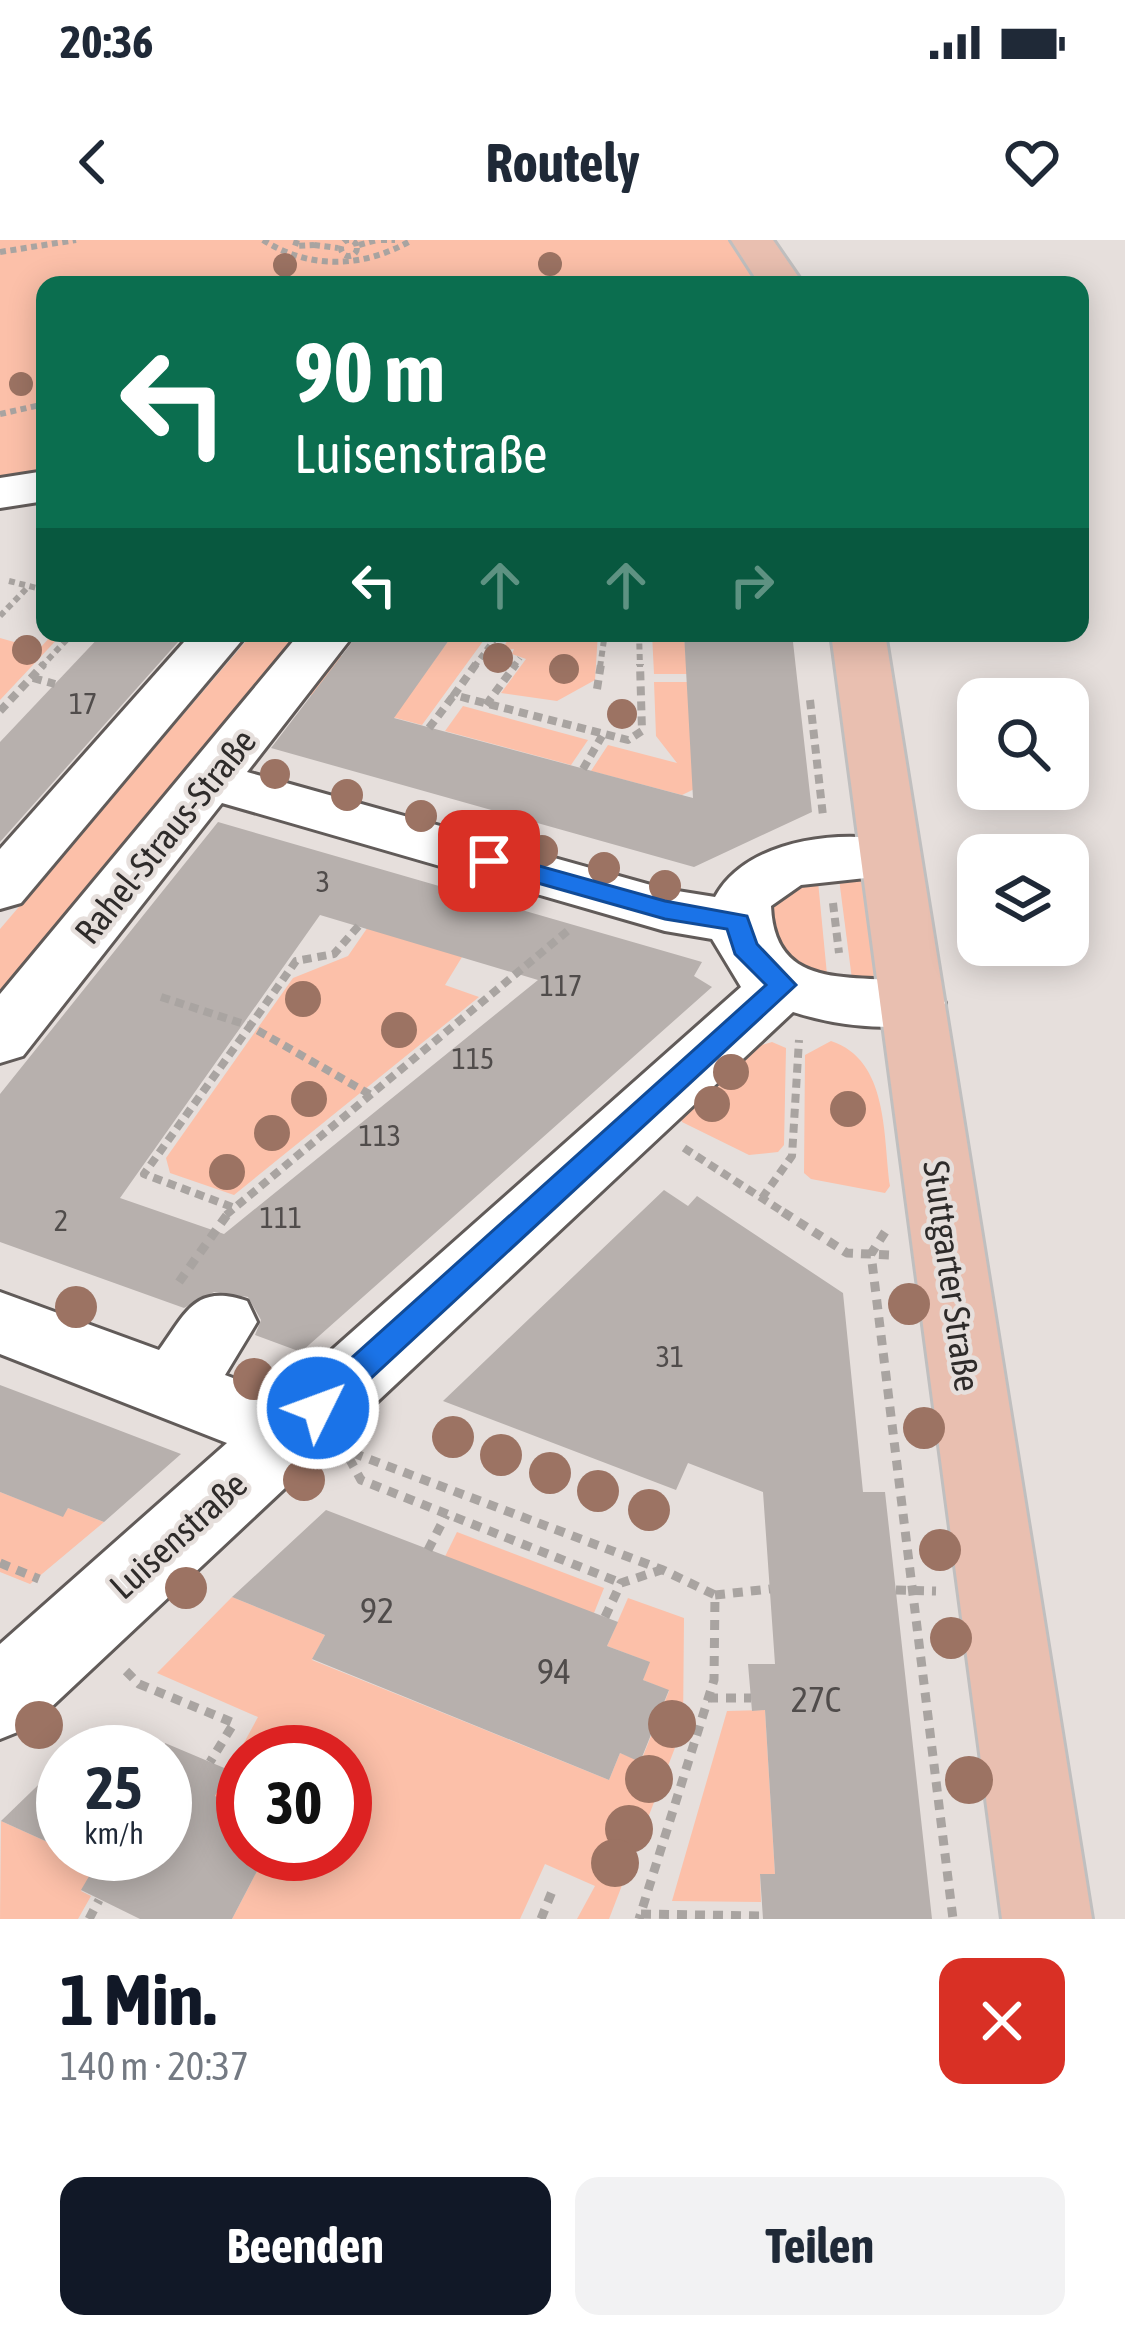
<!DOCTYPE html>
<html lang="de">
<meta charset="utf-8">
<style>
:root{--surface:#fff;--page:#f2f2f3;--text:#1f2937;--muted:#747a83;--accent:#111827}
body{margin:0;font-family:"Asap Condensed",sans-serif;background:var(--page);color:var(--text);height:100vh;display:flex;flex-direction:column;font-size:45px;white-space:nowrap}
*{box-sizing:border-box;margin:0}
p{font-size:39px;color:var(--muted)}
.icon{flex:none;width:66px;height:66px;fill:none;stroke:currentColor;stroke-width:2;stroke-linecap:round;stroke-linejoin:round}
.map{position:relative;height:1679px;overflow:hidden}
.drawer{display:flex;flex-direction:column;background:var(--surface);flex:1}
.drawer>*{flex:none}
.guide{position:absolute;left:36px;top:36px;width:1053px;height:366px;border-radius:24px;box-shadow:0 6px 30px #0003;background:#0b6e4f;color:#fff;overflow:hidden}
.tools{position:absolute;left:957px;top:438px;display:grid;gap:24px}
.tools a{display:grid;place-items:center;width:132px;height:132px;border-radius:24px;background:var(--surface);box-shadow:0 6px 30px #0003;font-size:60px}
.speed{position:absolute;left:36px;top:1485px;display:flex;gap:24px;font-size:60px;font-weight:700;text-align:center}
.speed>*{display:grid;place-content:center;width:156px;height:156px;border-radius:50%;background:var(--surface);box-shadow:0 6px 30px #0003;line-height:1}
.speed small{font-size:30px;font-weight:400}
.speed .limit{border:18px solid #d22;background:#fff;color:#111}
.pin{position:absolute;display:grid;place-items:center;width:102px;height:102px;color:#fff;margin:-51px;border-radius:24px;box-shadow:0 6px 18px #0006}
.me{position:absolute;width:132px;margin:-66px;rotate:48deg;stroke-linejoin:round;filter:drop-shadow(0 0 9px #0008)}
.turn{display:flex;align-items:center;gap:42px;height:252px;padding:0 60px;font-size:54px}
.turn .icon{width:156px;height:156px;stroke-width:2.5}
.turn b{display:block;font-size:84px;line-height:102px}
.lanes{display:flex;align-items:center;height:114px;padding:0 60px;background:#0003;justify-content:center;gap:60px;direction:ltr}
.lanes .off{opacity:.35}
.round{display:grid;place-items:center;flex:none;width:126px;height:126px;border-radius:24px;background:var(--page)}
.headline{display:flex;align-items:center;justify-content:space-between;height:204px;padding:0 60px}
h1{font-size:72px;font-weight:700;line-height:90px;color:var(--accent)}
.cta{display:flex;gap:24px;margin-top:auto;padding:24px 60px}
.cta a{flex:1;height:138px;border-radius:24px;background:var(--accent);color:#fff;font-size:48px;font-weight:700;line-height:138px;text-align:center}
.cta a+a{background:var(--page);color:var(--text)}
.status{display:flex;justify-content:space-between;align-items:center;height:84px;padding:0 60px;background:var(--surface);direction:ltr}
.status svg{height:33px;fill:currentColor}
header{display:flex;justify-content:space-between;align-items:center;height:156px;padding:0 60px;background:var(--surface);font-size:54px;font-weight:700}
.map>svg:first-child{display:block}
</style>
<div class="status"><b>20:36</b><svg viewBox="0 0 49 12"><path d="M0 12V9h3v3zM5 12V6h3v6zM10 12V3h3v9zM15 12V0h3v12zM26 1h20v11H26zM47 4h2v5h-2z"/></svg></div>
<header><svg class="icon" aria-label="back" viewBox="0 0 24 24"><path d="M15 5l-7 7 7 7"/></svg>Routely<svg class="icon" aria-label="heart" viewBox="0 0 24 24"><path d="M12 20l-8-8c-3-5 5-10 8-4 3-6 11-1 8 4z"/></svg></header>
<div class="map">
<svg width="1125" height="1679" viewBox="0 0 1125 1679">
<rect width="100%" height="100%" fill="#e6dfdc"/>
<g fill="#fcc0a9">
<polygon points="0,0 736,0 765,45 45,45 45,229 0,236"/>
<polygon points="54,393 63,393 0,460 0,398 39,409"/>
<polygon points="253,393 302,393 0,759 0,689"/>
<polygon points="454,393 489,393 422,485 306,454 338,415 423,436"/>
<polygon points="513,393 598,393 595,440 557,461 501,453 526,419 512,414 514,409 501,410"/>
<polygon points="652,393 684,393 687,434 654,434"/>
<polygon points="654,442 687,442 715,539 682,555 591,531 608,505 677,523 656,496"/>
<polygon points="463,466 588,500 571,525 445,491"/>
<polygon points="817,631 828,745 783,727 764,665"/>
<polygon points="838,631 867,640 883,728 877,740 853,747"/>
<polygon points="370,684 462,717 445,745 479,757 234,955 170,933 166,918 293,738 348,716"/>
<path d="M 831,801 C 889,820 883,896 890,946 L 885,953 L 811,939 L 804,933 L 805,815 Z"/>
<polygon points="772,802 786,808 784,905 778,912 749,915 682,882 679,873 727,815"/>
<polygon points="0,1252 62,1276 68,1268 104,1282 30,1344 0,1332"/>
<polygon points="457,1292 604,1348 594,1373 434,1339"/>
<polygon points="232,1357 325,1395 312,1420 609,1540 620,1513 641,1521 669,1451 643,1440 649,1422 607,1406 628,1358 684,1378 683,1487 609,1679 577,1679 595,1646 545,1624 520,1679 232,1679 266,1614 345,1614 345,1512 243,1512 243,1568 215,1556 258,1477 157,1433"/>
<polygon points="765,1470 775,1634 760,1635 761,1662 672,1661 727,1471"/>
<polygon points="1,1581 63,1609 63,1614 96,1625 81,1651 91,1656 78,1679 0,1679"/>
</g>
<g fill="#b7b0ad" fill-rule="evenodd">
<polygon points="103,393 186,393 0,602 0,502"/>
<polygon points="359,393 454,393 394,478 693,558 684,393 792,393 812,572 694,627 271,508"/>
<path d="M 218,582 L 702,722 L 694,736 L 712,747 L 301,1112 L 255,1095 L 261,1080 L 248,1057 L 214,1052 L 184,1068 L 0,1002 L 0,854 ZM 320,675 L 538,740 L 224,994 L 120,958 Z"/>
<polygon points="664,950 688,966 697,956 843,1053 863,1252 885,1252 932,1679 763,1679 760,1634 775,1634 765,1470 752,1471 748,1424 775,1424 763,1252 688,1223 676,1250 443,1161"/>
<polygon points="0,1145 87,1178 181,1214 104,1282 68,1268 63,1277 0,1252"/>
<polygon points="326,1270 618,1382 607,1406 650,1422 643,1440 669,1450 640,1522 620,1513 609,1540 312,1419 325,1395 232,1357"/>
<polygon points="165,1503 229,1530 215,1556 243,1568 243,1614 266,1614 232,1679 140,1679 81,1650 102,1614 165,1614"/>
<polygon points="63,1521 63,1609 1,1581"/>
</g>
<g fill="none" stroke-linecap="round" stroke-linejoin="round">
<g stroke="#615b59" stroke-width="6">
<g id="minor">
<polygon points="45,231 45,261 0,268 0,238"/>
<polygon points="192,393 248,393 21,663 0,669 0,609"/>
<path d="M 300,393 L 355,393 L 247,532 L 665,649 L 715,657 C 748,596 851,587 912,605 L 921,619 L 912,633 L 801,645 L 771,666 C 775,763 872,727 936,747 L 945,763 L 936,779 C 891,793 838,786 793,772 L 30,1487 L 0,1499 L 0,1404 L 227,1203 L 0,1114 L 0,1052 L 159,1110 C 186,1073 195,1043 247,1061 L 257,1082 L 225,1135 L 280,1156 L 741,747 L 712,699 L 665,691 L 222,563 L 23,816 L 0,823 L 0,754 Z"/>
</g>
</g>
<g stroke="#c0bfbf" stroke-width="6">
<g id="major">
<polygon points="731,0 773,0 804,45 760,45"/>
<polygon points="831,393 885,393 1092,1679 1002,1679"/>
</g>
</g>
<g stroke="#a9a4a1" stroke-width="6" stroke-dasharray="6 4.5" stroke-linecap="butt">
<path d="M 263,0 C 310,30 364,28 412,0"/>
<polyline points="297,0 295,6 314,5 313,0"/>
<polyline points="381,0 395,0"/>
<circle cx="349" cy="8" r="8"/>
<polyline points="314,5 338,8"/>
<polyline points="359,5 377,0"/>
<polyline points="0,12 76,0"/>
<polyline points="0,174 45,164"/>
<polyline points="9,341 45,350"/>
<polyline points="0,376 29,346"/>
<polyline points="639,393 640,427"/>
<polyline points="41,427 73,393"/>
<polyline points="474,427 499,393"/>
<polyline points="513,427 520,418"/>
<polyline points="600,427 605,393"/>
</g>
<g stroke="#a9a4a1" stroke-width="8" stroke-dasharray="9 6" stroke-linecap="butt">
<polyline points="476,424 454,455 628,500 642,491 640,424"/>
<polyline points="33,438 55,444"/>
<polyline points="597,449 601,424"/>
<polyline points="810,460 823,576"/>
<polyline points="486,465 516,424"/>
<polyline points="0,471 44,424"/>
<polyline points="429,488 454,455"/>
<polyline points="583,529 602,496"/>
<polyline points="833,663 839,713"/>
<polyline points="161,757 250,786 296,721 334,714 362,682"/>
<polyline points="684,908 788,975"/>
<polyline points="762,958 792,916 799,800"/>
<polyline points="232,967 144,934 250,786 371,855"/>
<polyline points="226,975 571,688"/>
</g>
<g stroke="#a9a4a1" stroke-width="9" stroke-dasharray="10 8" stroke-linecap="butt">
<polyline points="783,972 847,1013 890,1015"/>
<polyline points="885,992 871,1014 953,1679"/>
<polyline points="179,1042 229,972"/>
<polyline points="353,1213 663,1330 715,1355 714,1440 639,1679"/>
<polyline points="349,1218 361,1240 621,1343"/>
<polyline points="428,1310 446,1275"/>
<polyline points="0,1323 39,1339"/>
<polyline points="896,1350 936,1351"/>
<polyline points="715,1355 770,1349"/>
<polyline points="605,1377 621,1343 661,1330"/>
<polyline points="126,1431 139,1444 234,1483 210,1522"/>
<polyline points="708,1458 751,1458"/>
<polyline points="641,1674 763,1676"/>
<polyline points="89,1679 99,1660"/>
<polyline points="541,1679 553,1649"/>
</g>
<use href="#minor" fill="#fff" fill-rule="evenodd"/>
<use href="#major" fill="#e9bfb0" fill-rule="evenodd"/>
</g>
<g fill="#9c7363">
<circle cx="550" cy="24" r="12"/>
<circle cx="285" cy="25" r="12"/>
<circle cx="21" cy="144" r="12"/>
<circle cx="27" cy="410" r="15"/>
<circle cx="498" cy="418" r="15"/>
<circle cx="564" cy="429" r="15"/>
<circle cx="622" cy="474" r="15"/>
<circle cx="275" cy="534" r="15"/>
<circle cx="347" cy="555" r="16"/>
<circle cx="421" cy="576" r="16"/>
<circle cx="481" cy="593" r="16"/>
<circle cx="542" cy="611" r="16"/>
<circle cx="604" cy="628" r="16"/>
<circle cx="665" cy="646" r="16"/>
<circle cx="303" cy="759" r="18"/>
<circle cx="399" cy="790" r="18"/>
<circle cx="731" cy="832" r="18"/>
<circle cx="309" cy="859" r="18"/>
<circle cx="712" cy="864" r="18"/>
<circle cx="848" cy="869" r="18"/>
<circle cx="272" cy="893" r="18"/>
<circle cx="227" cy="932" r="18"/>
<circle cx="909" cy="1064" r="21"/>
<circle cx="76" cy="1067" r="21"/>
<circle cx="254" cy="1139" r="21"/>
<circle cx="924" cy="1188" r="21"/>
<circle cx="453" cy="1197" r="21"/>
<circle cx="501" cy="1215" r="21"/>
<circle cx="550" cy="1233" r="21"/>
<circle cx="304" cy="1240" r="21"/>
<circle cx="598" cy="1251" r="21"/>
<circle cx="649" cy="1270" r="21"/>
<circle cx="940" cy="1310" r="21"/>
<circle cx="186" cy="1348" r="21"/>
<circle cx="951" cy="1398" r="21"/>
<circle cx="672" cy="1484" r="24"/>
<circle cx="39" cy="1485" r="24"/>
<circle cx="649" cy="1539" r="24"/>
<circle cx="969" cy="1540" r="24"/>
<circle cx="629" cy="1589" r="24"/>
<circle cx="615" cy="1623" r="24"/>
</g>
<polygon fill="#1a73e8" stroke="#114b97" stroke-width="3" points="489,612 665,661 747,676 757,704 796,745 329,1177 307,1177 302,1168 307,1158 766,745 735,714 727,689 665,679 481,627 481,615"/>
<g text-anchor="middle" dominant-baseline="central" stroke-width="9" stroke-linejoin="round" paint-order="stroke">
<g font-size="30" fill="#504c4b">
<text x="83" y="463">17</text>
<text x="323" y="641">3</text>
<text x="561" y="745">117</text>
<text x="473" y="818">115</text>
<text x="380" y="895">113</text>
<text x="281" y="977">111</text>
<text x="61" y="980">2</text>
<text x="670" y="1116">31</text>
</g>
<g font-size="36" fill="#2e2b2a" stroke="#e6dfdc">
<text transform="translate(165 596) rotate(-51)">Rahel-Straus-Straße</text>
<text transform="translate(952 1036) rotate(82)">Stuttgarter Straße</text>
<text transform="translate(178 1295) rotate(-42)">Luisenstraße</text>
</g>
<g font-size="36" fill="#504c4b">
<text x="377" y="1370">92</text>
<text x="554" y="1431">94</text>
<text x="816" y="1459">27C</text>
</g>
</g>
</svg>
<div class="tools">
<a><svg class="icon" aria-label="search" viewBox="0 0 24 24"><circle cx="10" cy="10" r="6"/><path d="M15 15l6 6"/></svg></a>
<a><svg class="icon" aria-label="layers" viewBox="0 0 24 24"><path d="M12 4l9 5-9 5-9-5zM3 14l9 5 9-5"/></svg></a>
</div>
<div class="speed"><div>25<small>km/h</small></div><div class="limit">30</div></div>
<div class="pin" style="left:489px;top:621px;background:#d93025"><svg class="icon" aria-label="arrive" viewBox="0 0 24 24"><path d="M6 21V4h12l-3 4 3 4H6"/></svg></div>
<svg class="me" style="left:318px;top:1168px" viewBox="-20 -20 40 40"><circle r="17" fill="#1a73e8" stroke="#fff" stroke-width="3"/><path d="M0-11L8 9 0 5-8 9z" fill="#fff"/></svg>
<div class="guide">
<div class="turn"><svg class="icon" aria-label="left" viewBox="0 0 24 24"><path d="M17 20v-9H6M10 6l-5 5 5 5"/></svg><div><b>90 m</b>Luisenstraße</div></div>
<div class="lanes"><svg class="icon" aria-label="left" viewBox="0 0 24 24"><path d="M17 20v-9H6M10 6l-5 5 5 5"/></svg><svg class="icon off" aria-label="ahead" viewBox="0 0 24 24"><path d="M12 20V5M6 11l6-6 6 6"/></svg><svg class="icon off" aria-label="ahead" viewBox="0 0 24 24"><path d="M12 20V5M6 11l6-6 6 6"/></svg><svg class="icon off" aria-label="right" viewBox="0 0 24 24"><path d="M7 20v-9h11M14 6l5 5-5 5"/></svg></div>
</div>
</div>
<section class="drawer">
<div class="headline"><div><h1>1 Min.</h1><p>140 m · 20:37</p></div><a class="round" style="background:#d93025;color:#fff"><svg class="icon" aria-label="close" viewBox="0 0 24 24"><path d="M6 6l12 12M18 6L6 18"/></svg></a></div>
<div class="cta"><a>Beenden</a><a>Teilen</a></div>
</section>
